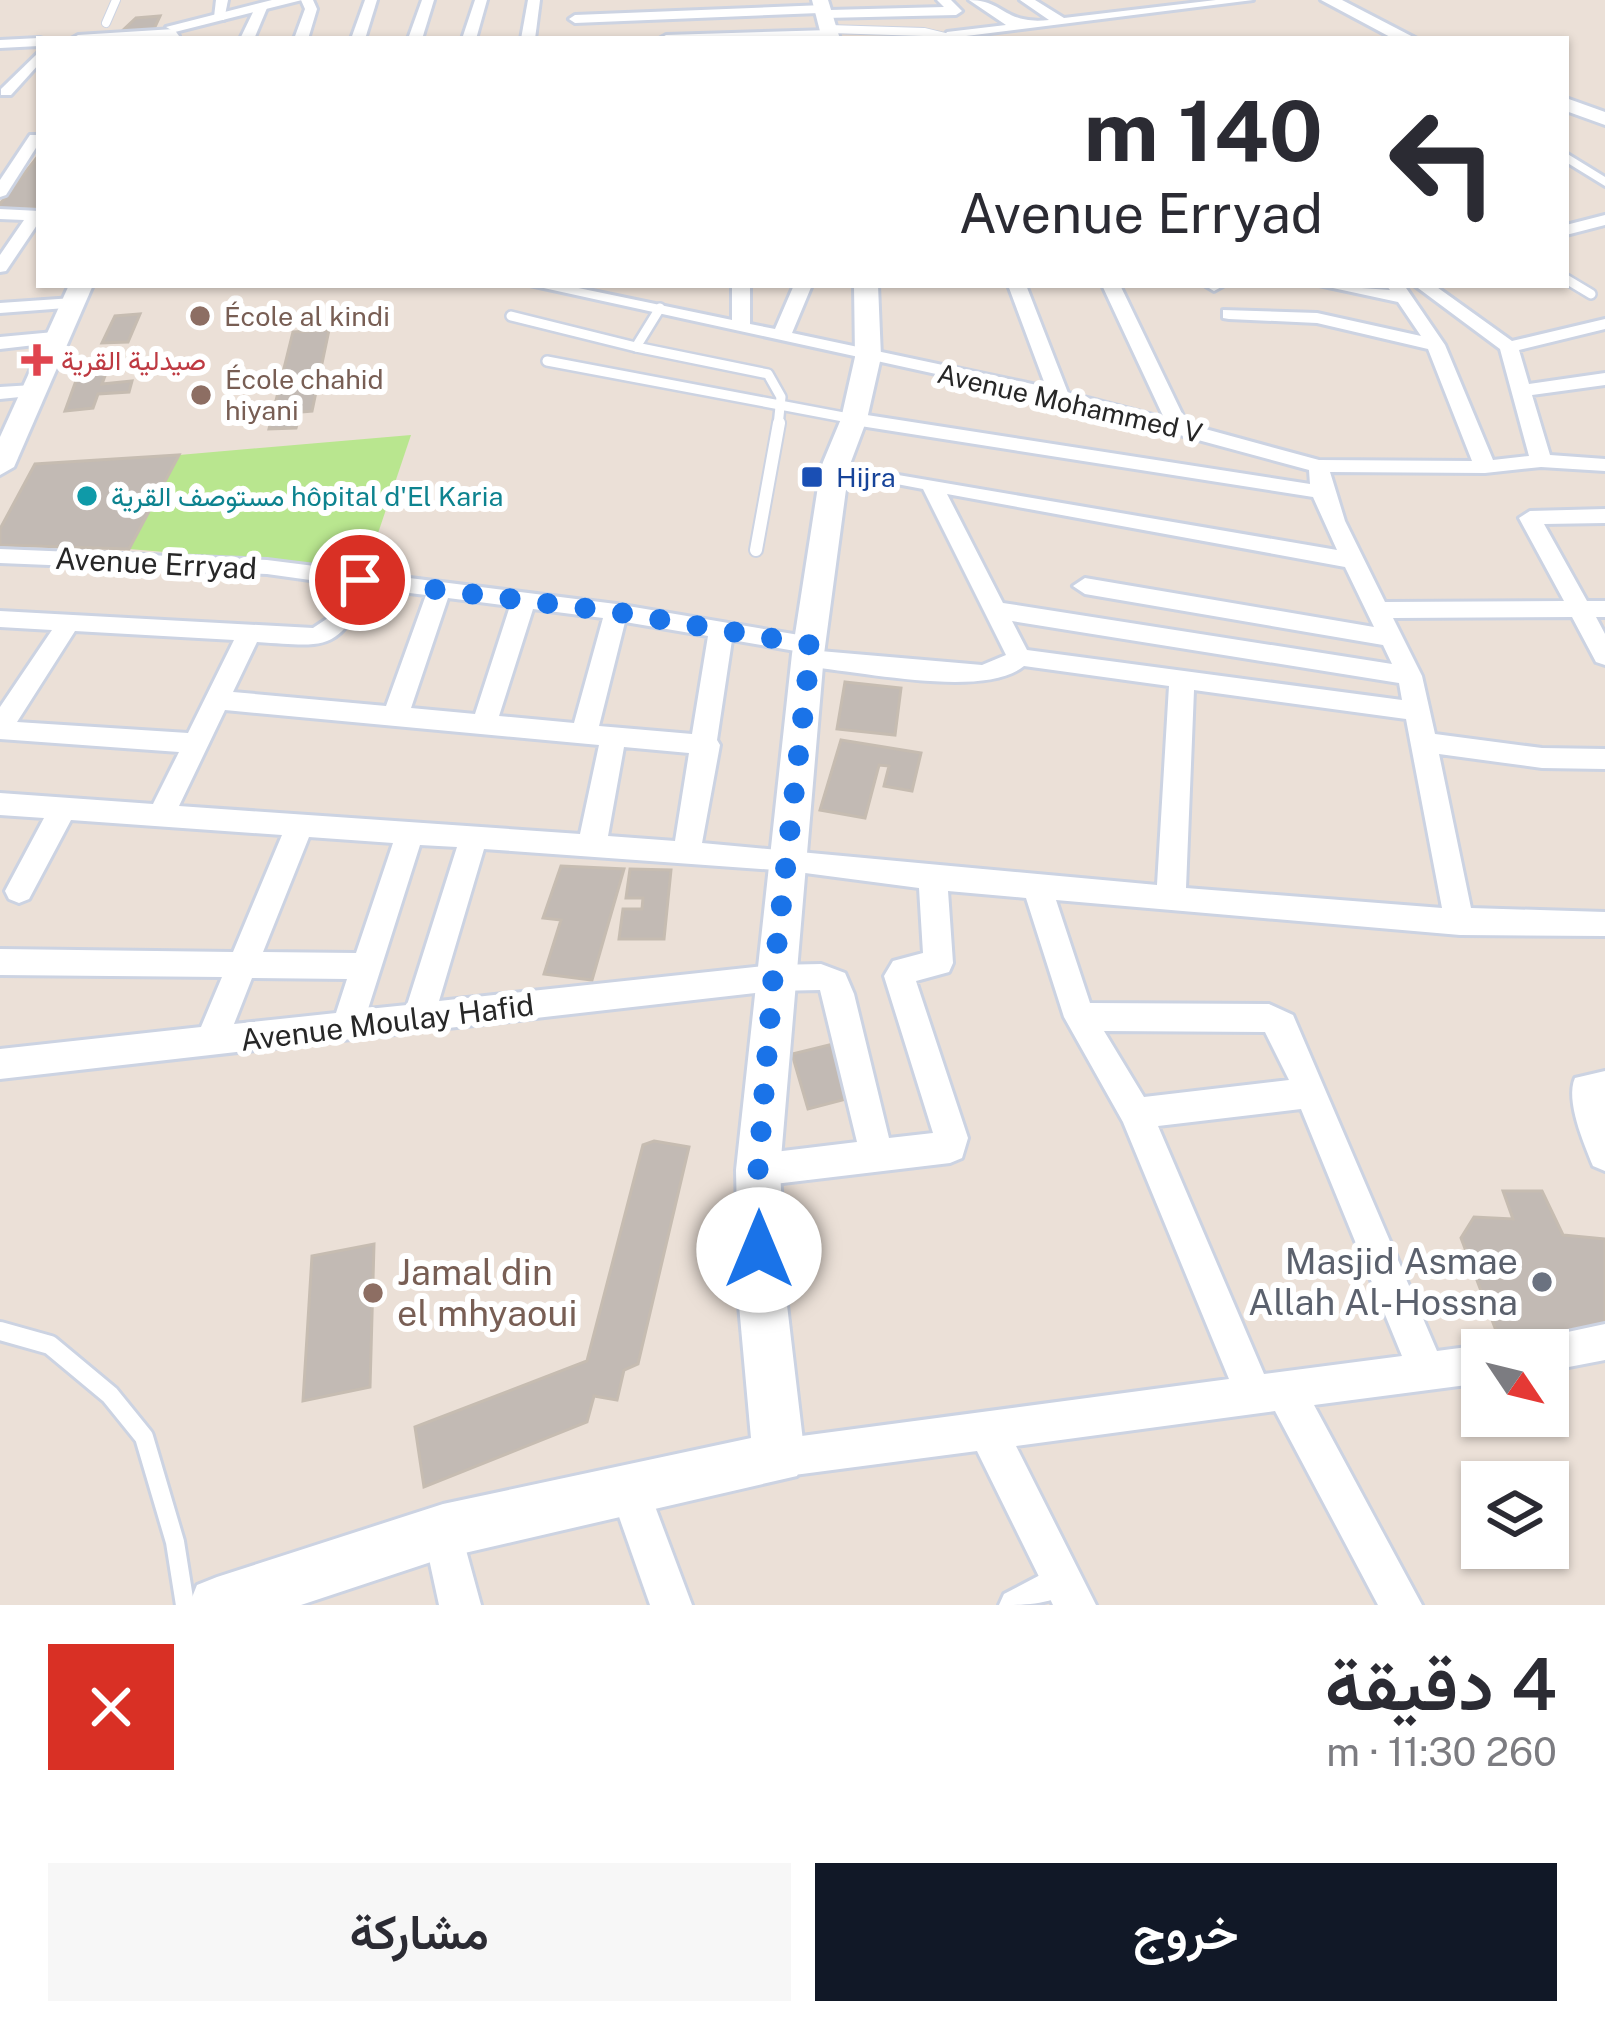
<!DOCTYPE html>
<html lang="ar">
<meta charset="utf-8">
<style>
:root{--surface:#fff;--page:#f7f7f7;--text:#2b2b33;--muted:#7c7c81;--accent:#111827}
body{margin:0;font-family:"Public Sans",Vazirmatn,sans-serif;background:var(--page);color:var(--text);direction:rtl;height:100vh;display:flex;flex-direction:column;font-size:45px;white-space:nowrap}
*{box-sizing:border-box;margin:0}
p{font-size:39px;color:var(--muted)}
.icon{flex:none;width:66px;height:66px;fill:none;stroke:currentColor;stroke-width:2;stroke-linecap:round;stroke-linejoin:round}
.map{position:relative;height:1605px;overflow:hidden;direction:ltr}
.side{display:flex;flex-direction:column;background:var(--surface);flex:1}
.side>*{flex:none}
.banner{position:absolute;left:36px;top:36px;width:1533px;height:252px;border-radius:0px;box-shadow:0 3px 9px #0004;direction:rtl;background:#fff;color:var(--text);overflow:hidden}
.needle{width:78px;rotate:125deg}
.tools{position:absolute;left:1461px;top:1329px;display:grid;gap:24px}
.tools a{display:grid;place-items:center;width:108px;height:108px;border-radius:0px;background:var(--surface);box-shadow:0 3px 9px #0004;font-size:60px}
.pin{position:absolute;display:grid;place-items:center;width:102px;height:102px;color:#fff;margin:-51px;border:6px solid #fff;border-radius:50%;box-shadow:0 3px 12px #0007}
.me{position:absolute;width:132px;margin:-66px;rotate:0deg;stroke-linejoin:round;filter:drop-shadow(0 0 9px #0008)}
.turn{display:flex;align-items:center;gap:42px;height:252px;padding:0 48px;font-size:54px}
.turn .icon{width:156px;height:156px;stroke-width:2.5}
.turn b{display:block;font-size:84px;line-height:102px}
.round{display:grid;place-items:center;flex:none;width:126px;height:126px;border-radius:0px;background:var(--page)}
.head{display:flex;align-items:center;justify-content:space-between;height:204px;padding:0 48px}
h1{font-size:72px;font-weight:600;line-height:90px}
.primary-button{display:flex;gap:24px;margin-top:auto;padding:24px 48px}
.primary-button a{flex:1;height:138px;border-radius:0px;background:var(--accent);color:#fff;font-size:48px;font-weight:600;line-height:138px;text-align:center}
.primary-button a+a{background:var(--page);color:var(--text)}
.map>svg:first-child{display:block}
</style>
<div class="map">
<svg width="1605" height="1605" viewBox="0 0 1605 1605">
<rect width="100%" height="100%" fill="#ebe0d7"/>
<polygon fill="#b9e68f" points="411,435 366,569 129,549 179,455"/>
<g fill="#c2bab4" stroke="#c6bcb1" stroke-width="3">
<polygon points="160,16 153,31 120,33 136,18"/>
<polygon points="39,155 39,208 0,209 0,204"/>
<polygon points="140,314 128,342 102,343 115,316"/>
<polygon points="329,330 312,411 301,412 296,428 269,429 293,332"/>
<polygon points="109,365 102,384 132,381 129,392 98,394 93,408 65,411 81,367"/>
<polygon points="179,455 129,549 0,545 0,529 35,464"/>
<polygon points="845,682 901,688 895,735 837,729"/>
<polygon points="841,740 921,753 912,791 884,786 889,766 879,765 865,818 820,810"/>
<polygon points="561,866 624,869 592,980 544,974 561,920 543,918"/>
<polygon points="630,869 671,870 664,939 619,939 623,909 642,909 643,898 626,898"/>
<polygon points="833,1044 850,1098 808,1109 792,1054"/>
<polygon points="654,1141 689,1147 638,1364 624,1370 617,1400 594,1396 587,1422 424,1487 415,1427 587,1361 643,1145"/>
<polygon points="1503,1191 1542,1191 1563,1235 1605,1239 1605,1326 1500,1341 1461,1238 1474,1217 1513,1219"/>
<polygon points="374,1244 370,1387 303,1401 312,1256"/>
</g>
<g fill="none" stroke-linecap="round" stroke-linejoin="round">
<g stroke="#ccd3e2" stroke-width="10">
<g id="service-far3">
<polyline points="106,23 116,0"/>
<polyline points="829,29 924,32 953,39"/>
</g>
</g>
<g stroke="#ccd3e2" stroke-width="14">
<g id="service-far2">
<polyline points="1566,279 1591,294"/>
<polyline points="660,308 636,347 768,374 781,397 778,426"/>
<polyline points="511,316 636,347"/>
<polyline points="547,361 854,419"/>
</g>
</g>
<g stroke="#ccd3e2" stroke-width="16">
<polyline id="service-far1" points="756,550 779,423"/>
</g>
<g stroke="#ccd3e2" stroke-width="24">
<polyline id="service" points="0,1331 50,1345 110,1395 144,1437 175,1542 185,1605"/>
</g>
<g stroke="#ccd3e2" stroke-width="6">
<g id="pedestrian">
<polygon points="1566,153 1605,177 1605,186 1566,162"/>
<path d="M 1063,1563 L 1074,1568 L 1079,1579 C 1066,1605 1027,1605 999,1605 L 1004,1594 Z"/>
</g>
</g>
<g stroke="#ccd3e2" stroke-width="6">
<g id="minor">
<polygon points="216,0 228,0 224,20 214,17"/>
<polygon points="301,0 313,0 317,9 308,39 294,39 305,9"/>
<polygon points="365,0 377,0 365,39 351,39"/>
<polygon points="422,0 434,0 422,39 408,39"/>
<polygon points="475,0 487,0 476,39 462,39"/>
<polygon points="528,0 540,0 535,39 521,39"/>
<polygon points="937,0 951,0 962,11 956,15 825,18 819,13 575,23 569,19 575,15 824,5 830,10 944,7"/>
<path d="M 969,0 C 1005,0 1003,25 1049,20 L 1020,0 L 1035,0 L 1064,18 L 1216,0 L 1253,0 L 942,39 L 947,32 L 1006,25 Z"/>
<polygon points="261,4 267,8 254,39 240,39 255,8"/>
<polygon points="174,29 179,36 71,39 78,35"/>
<polygon points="830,30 835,37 659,39 666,35"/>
<polygon points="39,38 43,39 39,46 0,48 0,40"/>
<polygon points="39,52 39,64 11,95 1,95 1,89"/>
<polygon points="30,135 39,135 39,143 6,195 0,197 0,180"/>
<polygon points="0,209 39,211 39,222 6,271 0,272 0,255 24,220 0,219"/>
<polygon points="1605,215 1605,225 1566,235 1566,225"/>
<path d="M 530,285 L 564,285 L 732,320 L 732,285 L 750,285 L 750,324 L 775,329 L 794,285 L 812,285 L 792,333 L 1046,387 L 1008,285 L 1026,285 L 1068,393 L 1164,418 L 1102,285 L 1120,285 L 1187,424 L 1319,460 L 1472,461 L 1428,349 L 1317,323 L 1229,319 L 1223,318 L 1223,310 L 1317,313 L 1421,336 L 1398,302 L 1319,285 L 1390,290 L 1386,285 L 1404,285 L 1445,345 L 1493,460 L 1529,456 L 1500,349 L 1414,285 L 1434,285 L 1512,341 L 1605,319 L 1605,329 L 1519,350 L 1529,384 L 1605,373 L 1605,385 L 1532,395 L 1550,455 L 1605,459 L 1605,471 L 1541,467 L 1485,473 L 1330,472 L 1345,521 L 1385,602 L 1564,601 L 1519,518 L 1530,511 L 1605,509 L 1605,523 L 1544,524 L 1587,601 L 1605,601 L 1605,617 L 1596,617 L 1605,634 L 1605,665 L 1596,662 L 1572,617 L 1393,618 L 1422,676 L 1435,734 L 1542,748 L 1605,749 L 1605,769 L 1542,768 L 1439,754 L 1471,908 L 1605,912 L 1605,936 L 1460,935 L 1056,900 L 1090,1003 L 1269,1004 L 1293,1015 L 1437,1351 L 1482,1345 L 1493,1350 L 1482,1350 L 1482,1383 L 1314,1405 L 1422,1605 L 1378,1605 L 1275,1411 L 1016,1446 L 1096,1605 L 1053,1605 L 977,1451 L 779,1477 L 765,1472 L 760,1458 L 765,1444 L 779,1439 L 1229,1379 L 1123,1122 L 1064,1017 L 1026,898 L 948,891 L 953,963 L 949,972 L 916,981 L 968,1138 L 962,1158 L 950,1163 L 758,1186 L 746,1182 L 741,1170 L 746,1158 L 758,1154 L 857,1142 L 820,990 L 773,991 L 0,1079 L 0,1049 L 201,1027 L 222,977 L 0,975 L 0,949 L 233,952 L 282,835 L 71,820 L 29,899 L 19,903 L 9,899 L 5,891 L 44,818 L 0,815 L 0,793 L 153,804 L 179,752 L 0,739 L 0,707 L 52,630 L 0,627 L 0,611 L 313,628 L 331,616 L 346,585 L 267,574 L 0,563 L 0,549 L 267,560 L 616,604 L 811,637 L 820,639 L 823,645 L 820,651 L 982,665 L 1006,655 L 923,489 L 828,471 L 828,463 L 1337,550 L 1313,497 L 854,425 L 844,419 L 854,413 L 1310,484 L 1309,470 L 1032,395 ZM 947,494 L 1345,567 L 1374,627 L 1085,578 L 1073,586 L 1085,594 L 1383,645 L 1392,664 L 1003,603 ZM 368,588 L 426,595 L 386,706 L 233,692 L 257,642 C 324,646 338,654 368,588 ZM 448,598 L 510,606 L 475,714 L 411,708 ZM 533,609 L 603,618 L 574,723 L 499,716 ZM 1012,621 L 1399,683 L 1402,700 L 1027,650 ZM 625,622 L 708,636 L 692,734 L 599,726 ZM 75,631 L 234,640 L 188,733 L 17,722 ZM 732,640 L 801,652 L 796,658 L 808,667 C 860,671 984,699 1024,666 L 1169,686 L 1157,885 L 702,843 L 720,745 L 717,740 ZM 1194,690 L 1406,719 L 1442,908 L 1186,888 ZM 225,710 L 599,745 L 580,834 L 179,806 ZM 624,747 L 689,753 L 675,841 L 608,836 ZM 309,837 L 393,843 L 356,953 L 263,952 ZM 420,845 L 457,847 L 407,1005 L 368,1009 ZM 484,849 L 790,871 L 919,888 L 923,953 L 893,961 L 884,976 L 933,1133 L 889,1138 L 854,994 L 845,973 L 821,964 L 773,965 L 439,1001 ZM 252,978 L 347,979 L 336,1013 L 234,1024 ZM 1104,1031 L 1265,1032 L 1289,1080 L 1144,1097 ZM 1301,1109 L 1402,1356 L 1264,1374 L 1158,1126 Z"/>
<polygon points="1204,285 1222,285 1223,286 1214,291"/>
<polygon points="73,298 82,303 79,307 0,313 0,303"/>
<polygon points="54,332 63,338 61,342 0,349 0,337"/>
<polygon points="33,385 43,391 40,395 0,399 0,387"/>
<path d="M 1605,1071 L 1605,1171 L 1593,1166 C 1584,1144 1565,1100 1575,1078 Z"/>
<polygon points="1605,1324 1605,1360 1548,1371 1548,1350 1530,1350 1535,1339"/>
<polygon points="630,1471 644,1477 692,1605 650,1605 610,1491 616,1477"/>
<polygon points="443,1511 457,1517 481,1605 439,1605 423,1531 429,1517"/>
</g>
</g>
<g stroke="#ccd3e2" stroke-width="6">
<g id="tertiary">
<polygon points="272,0 302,0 175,32 166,27"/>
<polygon points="812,0 828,0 840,39 822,39"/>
<polygon points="1321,0 1342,0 1417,39 1394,39"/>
<polygon points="1566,98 1605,112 1605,125 1566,111"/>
<polygon points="69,285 93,285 14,467 0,475 0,437"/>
<polygon points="854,285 878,285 881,357 867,419 849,467 824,654 780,1170 787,1305 805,1458 797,1476 443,1558 301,1605 189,1605 197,1585 217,1577 443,1504 751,1438 739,1305 736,1170 792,654 821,467 841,419 855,357"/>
</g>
</g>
<use href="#service-far3" stroke="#fff" stroke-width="8"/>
<use href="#service-far2" stroke="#fff" stroke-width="9"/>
<use href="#service-far1" stroke="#fff" stroke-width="12"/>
<use href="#service" stroke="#fff" stroke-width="18"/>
<use href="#pedestrian" fill="#fff" fill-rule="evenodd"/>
<use href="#minor" fill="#fff" fill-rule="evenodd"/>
<use href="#tertiary" fill="#fff" fill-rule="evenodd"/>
</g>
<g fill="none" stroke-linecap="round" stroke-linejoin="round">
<polyline stroke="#1a73e8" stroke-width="21" stroke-dasharray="0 37.8" points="360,580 616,612 811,645 773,979 758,1170 759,1250"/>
</g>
<g fill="#8d6e63" stroke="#fff" stroke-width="4.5">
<circle cx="200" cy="316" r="12"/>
<circle cx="201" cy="395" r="12"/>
<circle cx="373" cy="1293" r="12"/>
</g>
<path fill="#e0444e" stroke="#fff" stroke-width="4.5" d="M31 342h12v12h12v12h-12v12h-12v-12h-12v-12h12z"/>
<rect fill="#1a4fb4" stroke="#fff" stroke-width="4.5" x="800" y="465" width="24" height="24" rx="6"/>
<circle fill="#0f9aa8" stroke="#fff" stroke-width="4.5" cx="87" cy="496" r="12"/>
<circle fill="#6b7280" stroke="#fff" stroke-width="4.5" cx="1542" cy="1282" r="12"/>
<g text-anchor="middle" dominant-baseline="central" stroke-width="12" stroke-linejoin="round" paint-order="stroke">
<g font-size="27" fill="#785e54" stroke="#fff" text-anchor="start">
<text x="224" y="316">École al kindi</text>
<text x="225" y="379">École chahid<tspan x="225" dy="31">hiyani</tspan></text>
</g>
<g font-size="27" fill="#be3a42" stroke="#fff" text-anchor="start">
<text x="61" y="360">صيدلية القرية</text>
</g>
<g font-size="27" fill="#272727" stroke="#fff">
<text transform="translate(1070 403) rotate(13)">Avenue Mohammed V</text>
</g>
<g font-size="27" fill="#164399" stroke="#fff" text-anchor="start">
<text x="836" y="477">Hijra</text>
</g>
<g font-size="27" fill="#0d838f" stroke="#fff" text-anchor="start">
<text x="111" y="496">مستوصف القرية hôpital d'El Karia</text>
</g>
<g font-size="30" fill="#272727" stroke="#fff">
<text transform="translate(156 563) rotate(3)">Avenue Erryad</text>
<text transform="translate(387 1022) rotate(-7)">Avenue Moulay Hafid</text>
</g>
<g font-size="36" fill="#5b616d" stroke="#fff" text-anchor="end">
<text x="1518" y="1261">Masjid Asmae<tspan x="1518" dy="41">Allah Al-Hossna</tspan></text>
</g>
<g font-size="36" fill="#785e54" stroke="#fff" text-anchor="start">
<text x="397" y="1272">Jamal din<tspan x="397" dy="41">el mhyaoui</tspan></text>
</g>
</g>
</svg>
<div class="tools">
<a><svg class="needle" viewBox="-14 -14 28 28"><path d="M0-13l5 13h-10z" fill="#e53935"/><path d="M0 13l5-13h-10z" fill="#7c7c81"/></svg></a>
<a><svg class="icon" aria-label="layers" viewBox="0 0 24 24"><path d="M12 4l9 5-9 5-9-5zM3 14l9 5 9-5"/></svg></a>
</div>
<div class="pin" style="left:360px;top:580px;background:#d93025"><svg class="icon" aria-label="arrive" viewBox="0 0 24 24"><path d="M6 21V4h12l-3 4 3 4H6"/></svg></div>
<svg class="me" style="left:759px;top:1250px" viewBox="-20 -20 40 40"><circle r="19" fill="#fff"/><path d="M0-13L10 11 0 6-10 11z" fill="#1a73e8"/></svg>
<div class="banner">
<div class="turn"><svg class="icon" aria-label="left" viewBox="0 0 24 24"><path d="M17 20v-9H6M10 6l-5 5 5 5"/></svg><div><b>140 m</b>Avenue Erryad</div></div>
</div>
</div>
<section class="side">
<div class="head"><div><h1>4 دقيقة</h1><p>260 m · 11:30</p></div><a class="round" style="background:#d93025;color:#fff"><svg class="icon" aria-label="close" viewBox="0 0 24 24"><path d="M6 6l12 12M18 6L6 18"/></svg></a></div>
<div class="primary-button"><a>خروج</a><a>مشاركة</a></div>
</section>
